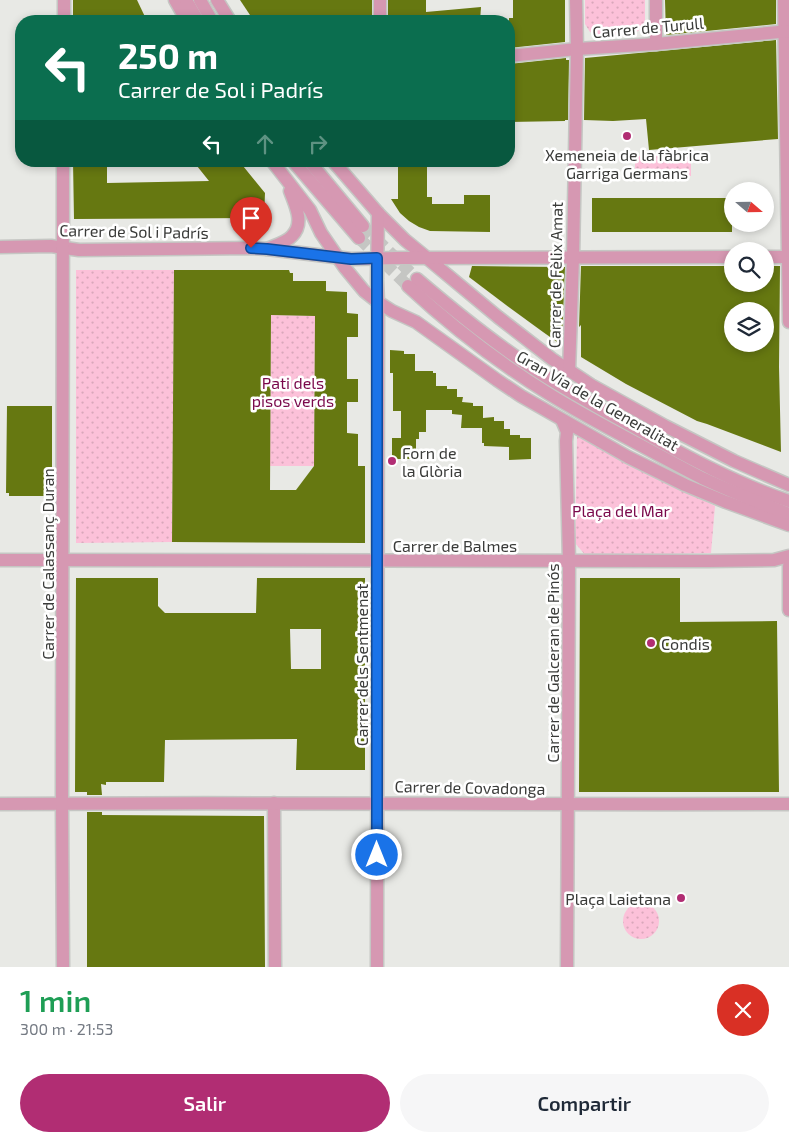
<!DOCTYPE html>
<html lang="es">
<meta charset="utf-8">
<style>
:root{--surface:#fff;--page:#f6f6f7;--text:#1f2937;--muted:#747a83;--accent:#b12d73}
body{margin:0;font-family:"Exo 2",sans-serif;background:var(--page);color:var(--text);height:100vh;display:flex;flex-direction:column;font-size:19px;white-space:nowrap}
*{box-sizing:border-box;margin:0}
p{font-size:16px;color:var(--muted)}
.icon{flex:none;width:28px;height:28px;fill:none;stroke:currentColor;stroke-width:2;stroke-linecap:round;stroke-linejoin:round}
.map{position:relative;height:967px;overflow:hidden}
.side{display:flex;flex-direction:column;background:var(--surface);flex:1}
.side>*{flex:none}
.guide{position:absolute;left:15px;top:15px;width:500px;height:152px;border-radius:20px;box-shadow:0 2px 8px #0003;background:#0b6e4f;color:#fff;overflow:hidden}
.needle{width:32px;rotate:110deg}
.tools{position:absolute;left:724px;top:182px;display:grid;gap:10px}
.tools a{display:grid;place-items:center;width:50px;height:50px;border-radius:50%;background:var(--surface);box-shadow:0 2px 8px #0003;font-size:25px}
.pin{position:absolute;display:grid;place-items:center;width:42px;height:42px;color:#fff;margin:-51px -21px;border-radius:50% 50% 50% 0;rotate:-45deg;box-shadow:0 0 5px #0007}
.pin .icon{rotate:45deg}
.me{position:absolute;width:55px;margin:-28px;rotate:0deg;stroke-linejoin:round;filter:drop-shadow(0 0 4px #0008)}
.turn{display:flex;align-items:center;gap:18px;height:105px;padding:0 20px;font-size:22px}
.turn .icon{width:65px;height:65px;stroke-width:2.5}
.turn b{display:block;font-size:35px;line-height:42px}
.lanes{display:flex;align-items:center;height:48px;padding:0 20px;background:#0003;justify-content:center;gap:25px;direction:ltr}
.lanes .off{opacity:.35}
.round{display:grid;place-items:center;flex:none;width:52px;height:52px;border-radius:26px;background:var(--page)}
.summary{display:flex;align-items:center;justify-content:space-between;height:85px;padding:0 20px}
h1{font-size:30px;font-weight:600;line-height:38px;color:#1e9e55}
.cta{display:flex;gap:10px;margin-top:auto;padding:10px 20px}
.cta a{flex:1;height:58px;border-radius:30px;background:var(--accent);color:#fff;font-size:20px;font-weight:600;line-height:58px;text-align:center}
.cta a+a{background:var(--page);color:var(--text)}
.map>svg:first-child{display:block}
</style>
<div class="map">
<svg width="789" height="967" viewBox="0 0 789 967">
<defs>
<pattern id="grass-dots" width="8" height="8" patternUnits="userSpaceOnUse" patternTransform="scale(1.25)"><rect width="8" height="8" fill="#fcc1d9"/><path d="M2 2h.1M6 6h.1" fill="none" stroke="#d9a7bb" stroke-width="1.8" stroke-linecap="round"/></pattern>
</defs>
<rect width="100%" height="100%" fill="#e8e9e5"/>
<g fill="url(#grass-dots)">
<polygon points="585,0 645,0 645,20 642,27 638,31 632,34 599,36 590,32 585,24"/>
<polygon points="691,155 691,176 635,177 635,156"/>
<polygon points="76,270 174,270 172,542 76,543"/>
<polygon points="271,315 315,316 314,466 270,466"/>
<polygon points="577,436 655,477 715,506 711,553 586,556 575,543"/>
<circle cx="641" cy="921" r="18"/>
</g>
<g fill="#667811" fill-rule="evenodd">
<polygon points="73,0 137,0 147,21 73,21"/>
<polygon points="240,0 372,0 372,21 254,21"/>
<rect x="388" y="0" width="38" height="21"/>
<polygon points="513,0 565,0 565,42 509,48 509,18 513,18"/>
<polygon points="665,0 776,0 776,24 666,35"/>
<polygon points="481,7 480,21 426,21 426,12"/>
<polygon points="776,40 778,139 649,150 646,119 613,121 584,120 585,58"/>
<polygon points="566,58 566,60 569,60 568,120 565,120 565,121 509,122 509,64"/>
<polygon points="73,161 107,161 107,183 209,181 193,161 239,161 265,193 264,218 74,219"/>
<polygon points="398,161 427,161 427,197 432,197 432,204 464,204 464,195 490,195 490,232 430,231 419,227 409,221 400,213 391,199 398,199"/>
<rect x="592" y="198" width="140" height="34"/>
<polygon points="472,266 565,267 562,342 560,344 543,332 506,305 469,277"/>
<path d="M 581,266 L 732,266 L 732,284 L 765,284 L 765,266 L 780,266 L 779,367 L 781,452 L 707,424 L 697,421 L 626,384 L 581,357 L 581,325 L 579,327 ZM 732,311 L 765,311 L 765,344 L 732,344 Z"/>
<path d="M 174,270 L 289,270 L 290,273 L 293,273 L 293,281 L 326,281 L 326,291 L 347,292 L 347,313 L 358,314 L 358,337 L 347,337 L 347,379 L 358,379 L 358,402 L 347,402 L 347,433 L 358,434 L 358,466 L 365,466 L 365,543 L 172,542 ZM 271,315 L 315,316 L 314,466 L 296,490 L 270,490 Z"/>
<polygon points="390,350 404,351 404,354 415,354 415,371 433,371 433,373 436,373 436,386 447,386 447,389 457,389 457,397 463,397 462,402 473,403 473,406 483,406 483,418 494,417 494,421 504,421 504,429 510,429 510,435 520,435 520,438 531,438 531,459 509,460 509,447 484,446 484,443 482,443 482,428 461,428 462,415 452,414 452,410 426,410 426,432 419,432 419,439 416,439 416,459 392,459 392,438 401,438 401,411 393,411 393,373 390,373"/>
<polygon points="7,406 52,406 52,496 9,496 9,493 6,493"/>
<path d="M 76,578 L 158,578 L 158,606 L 165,613 L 256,613 L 257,578 L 365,578 L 365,770 L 296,770 L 297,739 L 165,740 L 164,782 L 106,782 L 106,785 L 101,784 L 102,795 L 87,795 L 87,792 L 75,792 ZM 290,629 L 321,629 L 321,669 L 291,669 Z"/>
<polygon points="580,578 680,578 680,622 777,621 779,792 579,792"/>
<polygon points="87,812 102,812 102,815 264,816 265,967 87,967"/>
</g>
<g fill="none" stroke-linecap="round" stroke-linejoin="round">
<g stroke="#c5c6c3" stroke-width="12" stroke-dasharray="12 6" stroke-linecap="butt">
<polyline points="363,226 417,279"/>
<polyline points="359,238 408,286"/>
</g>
<g stroke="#c5c6c3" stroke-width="15">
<g id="minor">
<polyline points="175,0 187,21"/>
<polyline points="186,0 198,21"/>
<polyline points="200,0 212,21"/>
<polyline points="217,0 230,21"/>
<polyline points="656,0 656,44"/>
<polyline points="784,0 789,322"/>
<polyline points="64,21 64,0"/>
<polyline points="380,21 380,0"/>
<polyline points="509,56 577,49 656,44 789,31"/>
<polyline points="272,161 310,210 321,233 345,268 364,291 378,302 392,311 416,322 497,380 521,396 628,457 685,485 726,502 789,525"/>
<polyline points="293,161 359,238"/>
<polyline points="309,161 363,226"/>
<polyline points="333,161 378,213 405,240 427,258 498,317 552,359 591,385 665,426 734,461 789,485"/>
<polyline points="0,247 51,246 79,250 251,248 267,249 351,259 398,258 732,257"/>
<path d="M 267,249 C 274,246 287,242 292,236 C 305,223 295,205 290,191"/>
<polyline points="765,257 789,257"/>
<path d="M 417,279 C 452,309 489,339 528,365 C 563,389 601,409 639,430 C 687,457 737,484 789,501"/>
<path d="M 408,286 C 451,326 499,363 549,394 C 578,412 608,428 638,444 C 659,455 680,467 702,478 C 730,491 760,503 789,514"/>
<polyline points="569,371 573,258 577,49 576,0"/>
<polyline points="562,420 567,432 566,441 569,561 567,967"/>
<polyline points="0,560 708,561 774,560 789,556"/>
<polyline points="789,566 789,610"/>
<polyline points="274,803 275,967"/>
<path d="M 0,804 C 263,802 526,805 789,804"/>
<polyline points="63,967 62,804 63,161"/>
<polyline points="377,967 378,302 377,279 378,213"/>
</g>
</g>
<use href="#minor" stroke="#d698b2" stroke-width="12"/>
</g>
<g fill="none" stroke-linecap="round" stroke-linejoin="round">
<g stroke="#114b97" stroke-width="12">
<polyline id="route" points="251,248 267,249 351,259 377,258 377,855"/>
</g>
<use href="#route" stroke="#1a73e8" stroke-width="9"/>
</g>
<g fill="#b12d73" stroke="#fff" stroke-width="2">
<circle cx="627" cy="136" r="5"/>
<circle cx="392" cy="461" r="5"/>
<circle cx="651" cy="643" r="5"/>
<circle cx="681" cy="898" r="5"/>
</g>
<g text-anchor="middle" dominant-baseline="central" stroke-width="5" stroke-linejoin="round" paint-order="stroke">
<g font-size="16" fill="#3a3b39" stroke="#fff">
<text transform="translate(648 27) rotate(-5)">Carrer de Turull</text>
<text transform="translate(134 231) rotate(1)">Carrer de Sol i Padrís</text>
<text transform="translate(555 275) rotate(-89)">Carrer de Fèlix Amat</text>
<text transform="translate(598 400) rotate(30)">Gran Via de la Generalitat</text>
<text x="455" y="545">Carrer de Balmes</text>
<text transform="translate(47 564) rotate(-90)">Carrer de Calassanç Duran</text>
<text transform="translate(552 663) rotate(-90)">Carrer de Galceran de Pinós</text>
<text transform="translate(361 665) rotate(-90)">Carrer dels Sentmenat</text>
<text transform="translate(470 787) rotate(1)">Carrer de Covadonga</text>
</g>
<g font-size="16" fill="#3a3b39" stroke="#fff" text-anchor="start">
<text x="627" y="154" text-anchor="middle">Xemeneia de la fàbrica<tspan x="627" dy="18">Garriga Germans</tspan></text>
<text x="402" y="452">Forn de<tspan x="402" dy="18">la Glòria</tspan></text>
<text x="661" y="643">Condis</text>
<text x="671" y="898" text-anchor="end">Plaça Laietana</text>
</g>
<g font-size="16" fill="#7a094b" stroke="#fff">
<text x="293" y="382">Pati dels<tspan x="293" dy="18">pisos verds</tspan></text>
<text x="621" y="510">Plaça del Mar</text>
</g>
</g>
</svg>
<div class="tools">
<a><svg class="needle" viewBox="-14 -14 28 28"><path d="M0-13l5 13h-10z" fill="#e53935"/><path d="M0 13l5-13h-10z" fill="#747a83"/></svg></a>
<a><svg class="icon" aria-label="search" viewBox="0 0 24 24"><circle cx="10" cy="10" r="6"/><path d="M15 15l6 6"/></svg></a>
<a><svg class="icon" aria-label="layers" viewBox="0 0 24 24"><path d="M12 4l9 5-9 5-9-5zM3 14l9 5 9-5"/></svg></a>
</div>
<div class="pin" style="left:251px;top:248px;background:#d93025"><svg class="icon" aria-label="arrive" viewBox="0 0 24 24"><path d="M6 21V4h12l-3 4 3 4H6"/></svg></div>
<svg class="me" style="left:377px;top:855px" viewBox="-20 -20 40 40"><circle r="17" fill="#1a73e8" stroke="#fff" stroke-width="3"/><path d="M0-11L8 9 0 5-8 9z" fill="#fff"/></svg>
<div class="guide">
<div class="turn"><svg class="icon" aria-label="left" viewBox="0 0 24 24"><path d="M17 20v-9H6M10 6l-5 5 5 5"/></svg><div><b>250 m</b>Carrer de Sol i Padrís</div></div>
<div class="lanes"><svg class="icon" aria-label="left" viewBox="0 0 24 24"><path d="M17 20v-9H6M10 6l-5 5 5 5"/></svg><svg class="icon off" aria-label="ahead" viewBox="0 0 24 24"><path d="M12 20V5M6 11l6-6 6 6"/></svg><svg class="icon off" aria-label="right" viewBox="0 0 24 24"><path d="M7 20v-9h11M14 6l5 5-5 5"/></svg></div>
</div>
</div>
<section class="side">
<div class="summary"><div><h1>1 min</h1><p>300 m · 21:53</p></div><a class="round" style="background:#d93025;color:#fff"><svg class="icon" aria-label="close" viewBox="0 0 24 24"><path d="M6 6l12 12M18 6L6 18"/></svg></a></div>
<div class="cta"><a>Salir</a><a>Compartir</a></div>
</section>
